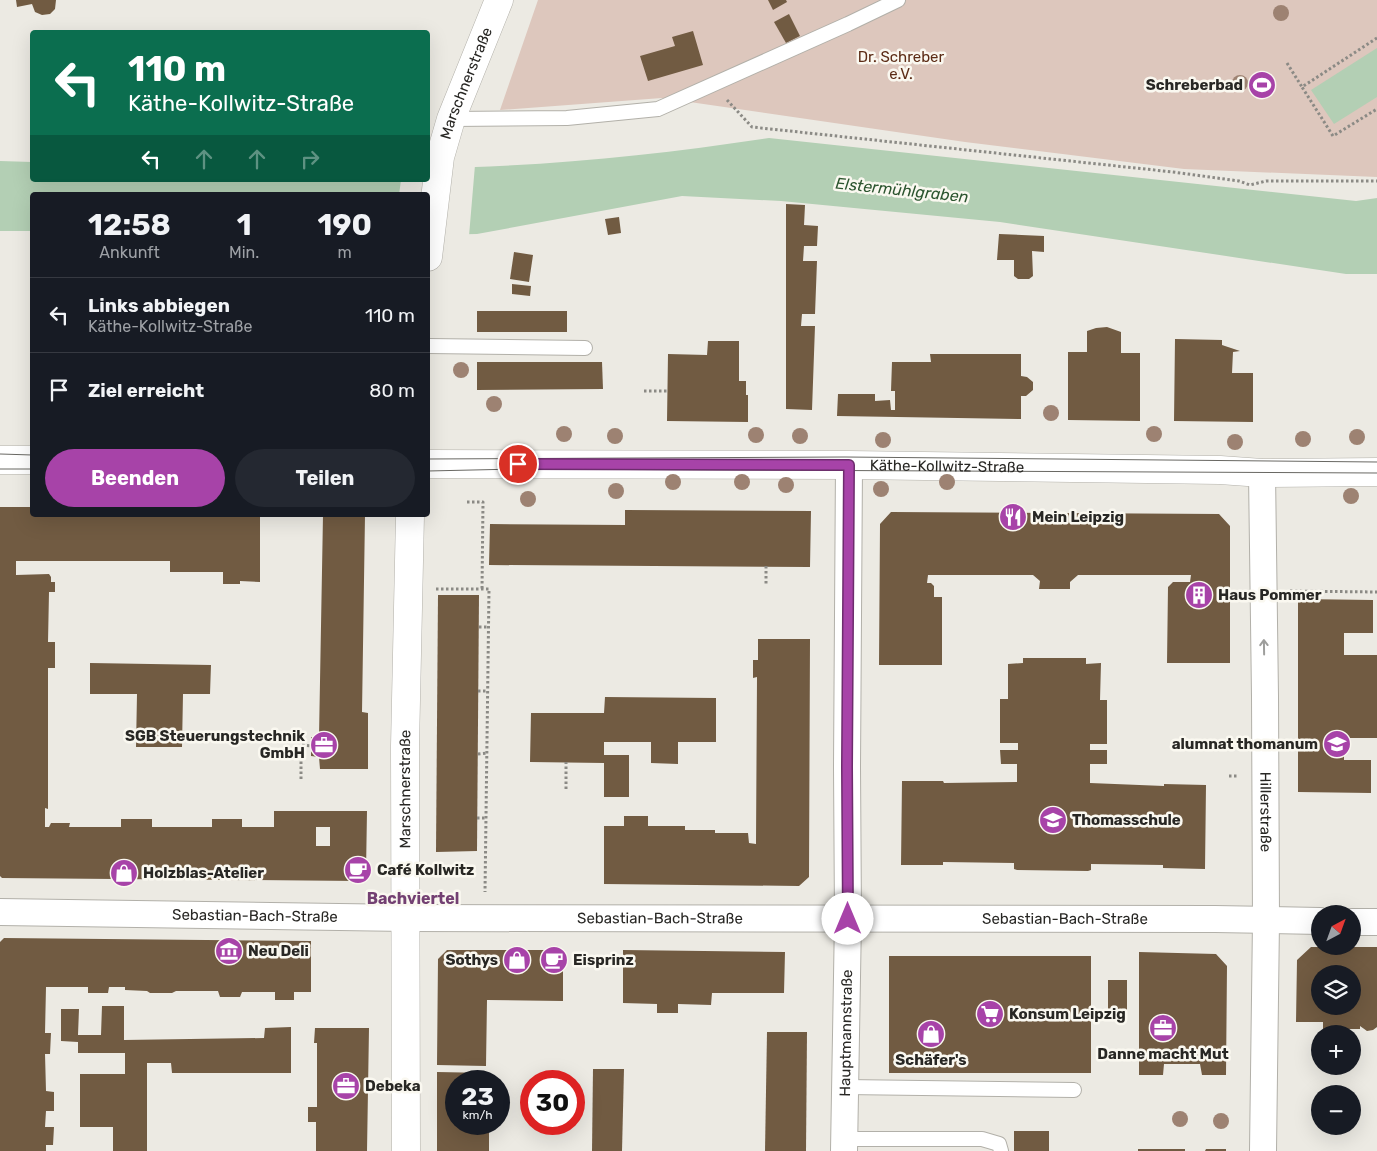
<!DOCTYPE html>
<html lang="de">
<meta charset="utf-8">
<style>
:root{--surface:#171b24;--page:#242831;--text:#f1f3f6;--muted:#9ea1a6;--line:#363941;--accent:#a743a8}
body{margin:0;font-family:Rubik,sans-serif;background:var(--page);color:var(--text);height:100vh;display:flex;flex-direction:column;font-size:19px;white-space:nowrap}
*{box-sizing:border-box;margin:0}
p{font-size:16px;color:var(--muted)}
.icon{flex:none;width:28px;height:28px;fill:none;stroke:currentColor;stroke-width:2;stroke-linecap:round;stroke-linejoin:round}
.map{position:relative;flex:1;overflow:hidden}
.side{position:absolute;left:30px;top:192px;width:400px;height:325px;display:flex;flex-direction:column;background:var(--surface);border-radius:5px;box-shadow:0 5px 20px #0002}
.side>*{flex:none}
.guide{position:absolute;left:30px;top:30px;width:400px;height:152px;border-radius:5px;box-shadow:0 5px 20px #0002;background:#0b6e4f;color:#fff;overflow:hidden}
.needle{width:32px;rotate:41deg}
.fabs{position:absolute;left:1311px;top:905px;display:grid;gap:10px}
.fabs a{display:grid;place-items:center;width:50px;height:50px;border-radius:50%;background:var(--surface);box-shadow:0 5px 20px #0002;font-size:25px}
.speed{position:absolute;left:445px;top:1070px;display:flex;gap:10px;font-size:25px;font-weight:700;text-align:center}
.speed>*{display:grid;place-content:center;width:65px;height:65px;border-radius:50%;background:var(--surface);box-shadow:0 5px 20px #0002;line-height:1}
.speed small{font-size:12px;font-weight:400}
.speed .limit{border:8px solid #d22;background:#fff;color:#111}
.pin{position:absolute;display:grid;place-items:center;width:42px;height:42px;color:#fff;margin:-21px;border:2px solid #fff;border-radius:50%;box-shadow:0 1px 5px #0007}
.me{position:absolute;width:55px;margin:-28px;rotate:0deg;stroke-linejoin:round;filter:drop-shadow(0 0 4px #0008)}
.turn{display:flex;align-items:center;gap:18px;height:105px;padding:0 15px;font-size:22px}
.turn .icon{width:65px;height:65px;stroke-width:2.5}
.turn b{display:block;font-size:35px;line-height:42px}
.lanes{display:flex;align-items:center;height:48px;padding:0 15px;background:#0003;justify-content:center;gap:25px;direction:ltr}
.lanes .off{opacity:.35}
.eta{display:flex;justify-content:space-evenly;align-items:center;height:85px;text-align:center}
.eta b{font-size:30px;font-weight:700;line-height:35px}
.action{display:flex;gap:10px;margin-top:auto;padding:10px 15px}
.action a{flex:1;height:58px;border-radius:30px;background:var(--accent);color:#fff;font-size:20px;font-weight:700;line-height:58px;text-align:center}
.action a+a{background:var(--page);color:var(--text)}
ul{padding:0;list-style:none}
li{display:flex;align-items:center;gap:15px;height:75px;padding:0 15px;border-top:1px solid var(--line)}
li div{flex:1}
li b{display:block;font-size:19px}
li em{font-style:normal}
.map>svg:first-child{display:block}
</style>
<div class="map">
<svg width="1377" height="1151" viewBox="0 0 1377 1151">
<rect width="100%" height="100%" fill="#eceae3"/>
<polygon fill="#ddc7bd" points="538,0 1377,0 1377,177 1184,169 965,142 662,98 500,110"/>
<g fill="#b3cfb4">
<polygon points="1377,48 1377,97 1334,124 1311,90"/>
<path d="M 769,138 L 1356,201 L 1377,198 L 1377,274 L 1346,274 L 1000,222 L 781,201 L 682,196 L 477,234 L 428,235 L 428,195 L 32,195 L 32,231 L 0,231 L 0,161 L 32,162 L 32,180 L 428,180 L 428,168 C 541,167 657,155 769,138 Z"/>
</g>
<polygon fill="#eceae3" points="428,165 475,165 469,236 428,237 428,195 399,195 401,180 428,180"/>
<g fill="#715b42" fill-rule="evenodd">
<polygon points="16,0 56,0 55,9 50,14 42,15 35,12 32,4 17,7"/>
<polygon points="768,0 786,0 787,2 773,10"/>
<polygon points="789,14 800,36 786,43 774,22"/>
<polygon points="693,31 703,65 648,81 640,56 675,46 672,37"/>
<polygon points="786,204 805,205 804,225 818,226 817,246 804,246 803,261 817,261 815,314 802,314 801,326 815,326 812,410 786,409"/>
<polygon points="619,217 621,233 608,235 605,219"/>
<polygon points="999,234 1044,236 1044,252 1032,251 1033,276 1029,279 1018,279 1014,276 1014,260 997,260"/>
<polygon points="514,252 533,255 529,282 510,279"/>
<polygon points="512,284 531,286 530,296 512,294"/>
<rect x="477" y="311" width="90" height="21"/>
<polygon points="1107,327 1121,332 1121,353 1140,353 1140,421 1068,420 1068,352 1087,352 1087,331 1096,328"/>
<polygon points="1175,339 1222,340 1222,345 1240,351 1233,352 1232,373 1253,373 1253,422 1174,421"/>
<polygon points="708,341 739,341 739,381 746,381 746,395 748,395 748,422 667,421 668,354 707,355"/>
<polygon points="930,354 1021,354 1021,376 1027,377 1033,382 1033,390 1026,396 1021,396 1021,419 837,416 838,394 875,394 875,401 890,400 891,410 895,410 895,391 891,391 892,362 931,362"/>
<polygon points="477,362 602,362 603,389 477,390"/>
<path d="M 0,507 L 32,507 L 32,515 L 260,515 L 260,582 L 240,581 L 240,584 L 223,584 L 223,572 L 170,572 L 170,561 L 16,561 L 16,575 L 49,574 L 51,577 L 51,582 L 55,582 L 55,592 L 49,592 L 48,642 L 55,642 L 55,668 L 48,668 L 48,809 L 45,808 L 45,827 L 49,827 L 51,823 L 70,823 L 69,827 L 121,827 L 121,819 L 152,819 L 152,827 L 212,827 L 212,819 L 242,819 L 242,827 L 274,827 L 274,811 L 367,811 L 366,872 L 359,881 L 2,878 L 0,876 ZM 316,827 L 330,827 L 330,846 L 316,846 Z"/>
<polygon points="625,510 811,511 810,567 489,565 490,524 625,525"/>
<polygon points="891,512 1219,514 1230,526 1230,663 1167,663 1168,587 1173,582 1190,582 1191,575 1078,575 1070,582 1070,589 1039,589 1040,581 1033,575 928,575 927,583 931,583 934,586 934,597 942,597 942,665 879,665 880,524"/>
<polygon points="323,515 365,515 362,712 368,713 368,769 320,769 319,757 311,756 311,737 319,737"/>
<polygon points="438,595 479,595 477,851 436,852"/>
<polygon points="1298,599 1373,600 1373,633 1344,633 1344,655 1377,655 1377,738 1344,738 1344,760 1371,760 1371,793 1298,792"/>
<polygon points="758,639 810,639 809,877 799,886 604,884 604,826 624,826 624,816 648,816 648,826 685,826 685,830 715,830 715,833 748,833 749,843 756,844 757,677 753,678 753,660 758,660"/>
<polygon points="1023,658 1086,658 1086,664 1101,663 1100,700 1107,700 1107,744 1090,744 1090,750 1107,750 1107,764 1090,764 1090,783 1164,786 1164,784 1206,785 1205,869 1163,868 1163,865 1091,864 1091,870 1088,871 1017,870 1014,869 1014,863 943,862 943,865 901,865 902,781 943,781 944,783 1017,782 1017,764 1001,764 1000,750 1018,750 1018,743 1000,743 1000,699 1008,699 1008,664 1023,663"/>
<polygon points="90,663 211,665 210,694 183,694 182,747 136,747 137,694 90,694"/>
<polygon points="605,697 716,698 716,742 678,742 678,764 651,763 651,742 604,742 604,755 629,755 629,797 604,797 604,763 530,762 531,713 604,713"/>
<polygon points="4,938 311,941 311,992 294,992 294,1000 275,1000 275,992 242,992 240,997 220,997 218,991 176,991 172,993 150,993 147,991 125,990 125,987 109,987 108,993 88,993 88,987 46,987 45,1033 51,1033 50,1054 45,1054 46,1091 54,1092 54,1111 46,1111 45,1127 54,1127 53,1145 46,1145 46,1151 0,1151 0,942"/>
<path d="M 1311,947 L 1377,947 L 1377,1027 L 1373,1030 L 1367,1031 L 1360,1026 L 1360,1029 L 1323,1029 L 1323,1022 L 1296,1022 L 1297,960 ZM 1320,974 L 1352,974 L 1352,1006 L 1320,1006 Z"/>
<polygon points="447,950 563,950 563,1001 487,1000 486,1066 437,1065 438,959"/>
<polygon points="623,950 785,952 784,993 712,993 711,1005 678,1004 678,1013 657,1013 657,1004 623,1003"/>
<polygon points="1139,952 1216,954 1227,966 1226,1075 1202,1075 1200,1064 1164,1064 1163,1075 1139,1075"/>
<rect x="889" y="956" width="202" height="117"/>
<rect x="1108" y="980" width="19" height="32"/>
<polygon points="102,1006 124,1006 124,1040 264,1038 265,1028 291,1027 291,1073 172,1073 171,1063 147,1063 147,1151 113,1151 113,1127 80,1127 80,1074 125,1074 125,1053 78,1053 78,1042 61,1041 61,1009 79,1009 78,1035 101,1035"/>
<polygon points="315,1028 369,1028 367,1151 316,1151 316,1122 308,1122 308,1107 317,1107 317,1043 314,1043"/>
<polygon points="767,1032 807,1032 806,1151 765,1151"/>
<polygon points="593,1069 624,1069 622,1151 592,1151"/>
<polygon points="437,1072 489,1073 489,1081 456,1081 456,1124 496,1124 496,1127 489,1127 489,1151 437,1151"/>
<rect x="1014" y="1131" width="35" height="20"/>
<rect x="1138" y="1149" width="47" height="2"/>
<polygon points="1206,1149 1226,1149 1226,1151 1205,1151"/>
</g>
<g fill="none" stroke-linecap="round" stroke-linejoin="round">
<g stroke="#b2b0a9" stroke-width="16">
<g id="lane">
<polyline points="451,119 567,118 658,109 848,24 898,0"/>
<polyline points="428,346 585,348"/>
<polyline points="845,1087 1074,1090"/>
<polyline points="844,1139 982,1139 999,1144 1001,1151"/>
</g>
</g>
<g stroke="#b2b0a9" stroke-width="28">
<g id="street">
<path id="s1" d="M 1262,473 L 1265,696 L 1266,921 L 1263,1151"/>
<path id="s2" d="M 0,912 L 407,918 L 1215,919 L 1320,921"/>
<polyline points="1352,922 1377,922"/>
<path id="s3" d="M 844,1151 L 848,919 L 847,767 L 849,465"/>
</g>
</g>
<g stroke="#b2b0a9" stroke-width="29">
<g id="secondary">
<path id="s4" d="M 428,257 L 440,157 L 451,119 L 499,0"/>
<polyline points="0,460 32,460"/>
<path id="s5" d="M 428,464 L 849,465 L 1220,470 L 1262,473 L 1377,472"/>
<path id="s6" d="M 406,1151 L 405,746 L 410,515"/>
</g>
</g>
<g stroke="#8b8a85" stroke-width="3" stroke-dasharray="2.5 2.5" stroke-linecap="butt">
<polyline points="1377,38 1302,87 1333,136 1377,109"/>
<polyline points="1287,63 1302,87"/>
<polyline points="727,100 752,127 1173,172 1239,181 1250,185 1266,181 1377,181"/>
<polyline points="644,391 667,391"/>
<polyline points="467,502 483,502 482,589"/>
<polyline points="766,566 766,586"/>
<polyline points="436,589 489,589 485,892"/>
<polyline points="1290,591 1377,592"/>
<polyline points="479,627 488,627"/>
<polyline points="478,691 487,691"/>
<polyline points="478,754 487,753"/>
<polyline points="1229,776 1238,776"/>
<polyline points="301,779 301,745 311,746"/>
<polyline points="566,789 566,762"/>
<polyline points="477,818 486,818"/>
</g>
<use href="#lane" stroke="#fff" stroke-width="14"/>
<use href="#street" stroke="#fff" stroke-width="26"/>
<use href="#secondary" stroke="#fff" stroke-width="28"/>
<g stroke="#696863" stroke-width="1">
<polyline points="0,454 32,455"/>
<polyline points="428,459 845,457 1377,462"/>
<polyline points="0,469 32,469"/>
<polyline points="428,471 518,469 1377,473"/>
</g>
</g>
<g fill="#9d8272">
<circle cx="1281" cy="13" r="8"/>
<circle cx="1240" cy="83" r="8"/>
<circle cx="461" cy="370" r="8"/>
<circle cx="494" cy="404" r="8"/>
<circle cx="1051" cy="413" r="8"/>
<circle cx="564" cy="434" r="8"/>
<circle cx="1154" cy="434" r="8"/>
<circle cx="756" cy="435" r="8"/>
<circle cx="615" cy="436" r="8"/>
<circle cx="800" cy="436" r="8"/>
<circle cx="1357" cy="437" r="8"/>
<circle cx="1303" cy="439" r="8"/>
<circle cx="883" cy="440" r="8"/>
<circle cx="1235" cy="442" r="8"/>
<circle cx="673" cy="482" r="8"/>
<circle cx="742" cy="482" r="8"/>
<circle cx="947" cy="482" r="8"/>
<circle cx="786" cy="485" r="8"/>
<circle cx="881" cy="489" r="8"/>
<circle cx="616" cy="491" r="8"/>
<circle cx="1351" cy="496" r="8"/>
<circle cx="528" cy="499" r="8"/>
<circle cx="1180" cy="1119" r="8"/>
<circle cx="1221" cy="1121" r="8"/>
</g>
<defs><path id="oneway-shaft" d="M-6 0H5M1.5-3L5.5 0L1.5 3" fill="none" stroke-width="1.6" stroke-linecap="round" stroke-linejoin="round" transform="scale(1.25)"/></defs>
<use stroke="#9e9e9c" href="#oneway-shaft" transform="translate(1264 647) rotate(-91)"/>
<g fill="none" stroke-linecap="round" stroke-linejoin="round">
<g stroke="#6d2c6d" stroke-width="12">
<polyline id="route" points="518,464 849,465 847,767 848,919"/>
</g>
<use href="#route" stroke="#a743a8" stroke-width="9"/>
</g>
<defs>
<g id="stadium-disc" transform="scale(1.4375)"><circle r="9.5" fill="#a743a8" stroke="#faf8f0"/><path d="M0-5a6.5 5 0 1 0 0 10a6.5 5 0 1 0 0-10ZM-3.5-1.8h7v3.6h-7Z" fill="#fff"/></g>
<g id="restaurant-disc" transform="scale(1.4375)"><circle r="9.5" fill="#a743a8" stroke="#faf8f0"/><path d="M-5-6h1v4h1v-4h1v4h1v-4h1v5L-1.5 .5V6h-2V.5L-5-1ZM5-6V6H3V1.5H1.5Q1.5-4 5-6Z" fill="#fff"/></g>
<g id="building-disc" transform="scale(1.4375)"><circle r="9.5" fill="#a743a8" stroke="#faf8f0"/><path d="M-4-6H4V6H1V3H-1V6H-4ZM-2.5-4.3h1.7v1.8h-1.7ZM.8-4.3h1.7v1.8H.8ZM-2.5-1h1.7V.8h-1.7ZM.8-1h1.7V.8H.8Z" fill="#fff"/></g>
<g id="school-disc" transform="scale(1.4375)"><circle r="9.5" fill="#a743a8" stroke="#faf8f0"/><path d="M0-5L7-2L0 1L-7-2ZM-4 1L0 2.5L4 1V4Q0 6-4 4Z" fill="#fff"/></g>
<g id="office-disc" transform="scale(1.4375)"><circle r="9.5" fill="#a743a8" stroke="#faf8f0"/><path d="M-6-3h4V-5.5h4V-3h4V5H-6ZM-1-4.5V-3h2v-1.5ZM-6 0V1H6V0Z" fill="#fff"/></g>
<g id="cafe-disc" transform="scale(1.4375)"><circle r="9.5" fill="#a743a8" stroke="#faf8f0"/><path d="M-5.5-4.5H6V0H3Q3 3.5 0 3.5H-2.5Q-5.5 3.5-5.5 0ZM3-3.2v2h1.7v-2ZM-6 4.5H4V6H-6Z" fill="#fff"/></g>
<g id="shop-disc" transform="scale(1.4375)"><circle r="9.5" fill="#a743a8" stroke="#faf8f0"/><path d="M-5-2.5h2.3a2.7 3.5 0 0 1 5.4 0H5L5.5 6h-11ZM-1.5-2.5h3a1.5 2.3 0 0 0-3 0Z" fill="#fff"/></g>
<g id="museum-disc" transform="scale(1.4375)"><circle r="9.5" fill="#a743a8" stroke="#faf8f0"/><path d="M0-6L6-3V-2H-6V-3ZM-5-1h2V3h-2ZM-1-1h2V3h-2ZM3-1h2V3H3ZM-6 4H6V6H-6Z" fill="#fff"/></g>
<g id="supermarket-disc" transform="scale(1.4375)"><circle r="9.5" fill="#a743a8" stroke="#faf8f0"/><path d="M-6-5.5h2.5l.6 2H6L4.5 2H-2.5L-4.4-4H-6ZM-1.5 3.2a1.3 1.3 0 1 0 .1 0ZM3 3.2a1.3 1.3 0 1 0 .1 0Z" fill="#fff"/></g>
</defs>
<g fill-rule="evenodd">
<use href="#stadium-disc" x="1262" y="85"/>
<use href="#restaurant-disc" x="1013" y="517"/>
<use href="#building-disc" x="1199" y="595"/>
<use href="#school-disc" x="1337" y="744"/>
<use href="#office-disc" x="324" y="745"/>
<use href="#school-disc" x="1053" y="820"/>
<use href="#cafe-disc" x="358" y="870"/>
<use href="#shop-disc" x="124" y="873"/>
<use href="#museum-disc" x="229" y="951"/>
<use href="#shop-disc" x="517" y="960"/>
<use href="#cafe-disc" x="554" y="960"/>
<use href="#supermarket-disc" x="990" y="1014"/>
<use href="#office-disc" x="1163" y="1028"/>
<use href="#shop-disc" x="931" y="1034"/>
<use href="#office-disc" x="346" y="1086"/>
</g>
<g text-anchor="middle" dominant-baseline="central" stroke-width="5" stroke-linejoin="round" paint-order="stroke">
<g font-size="15" fill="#5c2c16" stroke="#faf8f0">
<text x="901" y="57">Dr. Schreber<tspan x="901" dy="17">e.V.</tspan></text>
</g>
<g font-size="15" fill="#282724" stroke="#faf8f0">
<text stroke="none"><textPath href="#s4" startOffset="179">Marschnerstraße</textPath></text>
<text stroke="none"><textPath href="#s5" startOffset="519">Käthe-Kollwitz-Straße</textPath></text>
<text stroke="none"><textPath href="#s6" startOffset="362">Marschnerstraße</textPath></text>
<text stroke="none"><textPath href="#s1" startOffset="339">Hillerstraße</textPath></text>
<text stroke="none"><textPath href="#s2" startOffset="255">Sebastian-Bach-Straße</textPath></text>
<text stroke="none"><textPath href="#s2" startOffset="660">Sebastian-Bach-Straße</textPath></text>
<text stroke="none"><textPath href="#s2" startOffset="1065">Sebastian-Bach-Straße</textPath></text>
<text stroke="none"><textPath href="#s3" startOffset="118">Hauptmannstraße</textPath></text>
</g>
<g font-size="15" font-weight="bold" fill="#282724" stroke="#faf8f0" text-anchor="start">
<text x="1243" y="85" text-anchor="end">Schreberbad</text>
<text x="1032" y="517">Mein Leipzig</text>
<text x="1218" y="595">Haus Pommer</text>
<text x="305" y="736" text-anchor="end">SGB Steuerungstechnik<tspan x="305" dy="17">GmbH</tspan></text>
<text x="1318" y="744" text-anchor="end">alumnat thomanum</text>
<text x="1072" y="820">Thomasschule</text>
<text x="377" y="870">Café Kollwitz</text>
<text x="143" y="873">Holzblas-Atelier</text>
<text x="248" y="951">Neu Deli</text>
<text x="498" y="960" text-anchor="end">Sothys</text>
<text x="573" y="960">Eisprinz</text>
<text x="1009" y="1014">Konsum Leipzig</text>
<text x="1163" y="1054" text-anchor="middle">Danne macht Mut</text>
<text x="931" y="1060" text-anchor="middle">Schäfer's</text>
<text x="365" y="1086">Debeka</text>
</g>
<g font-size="16" font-style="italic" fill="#2c552f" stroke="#faf8f0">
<text transform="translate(902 190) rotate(6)">Elstermühlgraben</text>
</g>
<g font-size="16" font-weight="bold" fill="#734072" stroke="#faf8f0">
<text x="413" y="898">Bachviertel</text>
</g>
</g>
</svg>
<div class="fabs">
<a><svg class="needle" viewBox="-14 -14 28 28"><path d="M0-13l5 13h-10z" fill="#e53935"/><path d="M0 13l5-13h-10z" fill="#9ea1a6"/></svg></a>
<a><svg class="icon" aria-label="layers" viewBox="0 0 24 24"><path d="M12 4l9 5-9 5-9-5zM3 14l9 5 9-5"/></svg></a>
<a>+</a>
<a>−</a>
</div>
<div class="speed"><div>23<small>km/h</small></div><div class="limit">30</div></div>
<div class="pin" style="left:518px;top:464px;background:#d93025"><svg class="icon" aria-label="arrive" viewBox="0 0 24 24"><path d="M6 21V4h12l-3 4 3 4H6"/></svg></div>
<svg class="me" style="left:848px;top:919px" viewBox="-20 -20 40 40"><circle r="19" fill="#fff"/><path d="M0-13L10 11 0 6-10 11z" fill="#a743a8"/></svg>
<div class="guide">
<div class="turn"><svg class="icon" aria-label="left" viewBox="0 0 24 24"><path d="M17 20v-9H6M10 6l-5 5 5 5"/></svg><div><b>110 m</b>Käthe-Kollwitz-Straße</div></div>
<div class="lanes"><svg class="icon" aria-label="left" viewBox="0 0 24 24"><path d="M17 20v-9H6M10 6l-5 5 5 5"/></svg><svg class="icon off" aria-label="ahead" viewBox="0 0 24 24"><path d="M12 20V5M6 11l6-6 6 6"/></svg><svg class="icon off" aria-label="ahead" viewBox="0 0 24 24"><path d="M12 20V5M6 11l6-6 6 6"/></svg><svg class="icon off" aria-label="right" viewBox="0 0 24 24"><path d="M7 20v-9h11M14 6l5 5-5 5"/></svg></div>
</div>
<section class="side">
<div class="eta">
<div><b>12:58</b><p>Ankunft</p></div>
<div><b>1</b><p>Min.</p></div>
<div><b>190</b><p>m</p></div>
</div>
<ul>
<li><svg class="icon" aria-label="left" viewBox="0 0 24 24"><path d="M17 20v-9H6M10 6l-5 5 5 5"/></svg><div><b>Links abbiegen</b><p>Käthe-Kollwitz-Straße</p></div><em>110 m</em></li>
<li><svg class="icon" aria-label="arrive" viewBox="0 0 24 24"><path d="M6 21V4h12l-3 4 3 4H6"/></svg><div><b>Ziel erreicht</b></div><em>80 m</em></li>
</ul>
<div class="action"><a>Beenden</a><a>Teilen</a></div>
</section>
</div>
